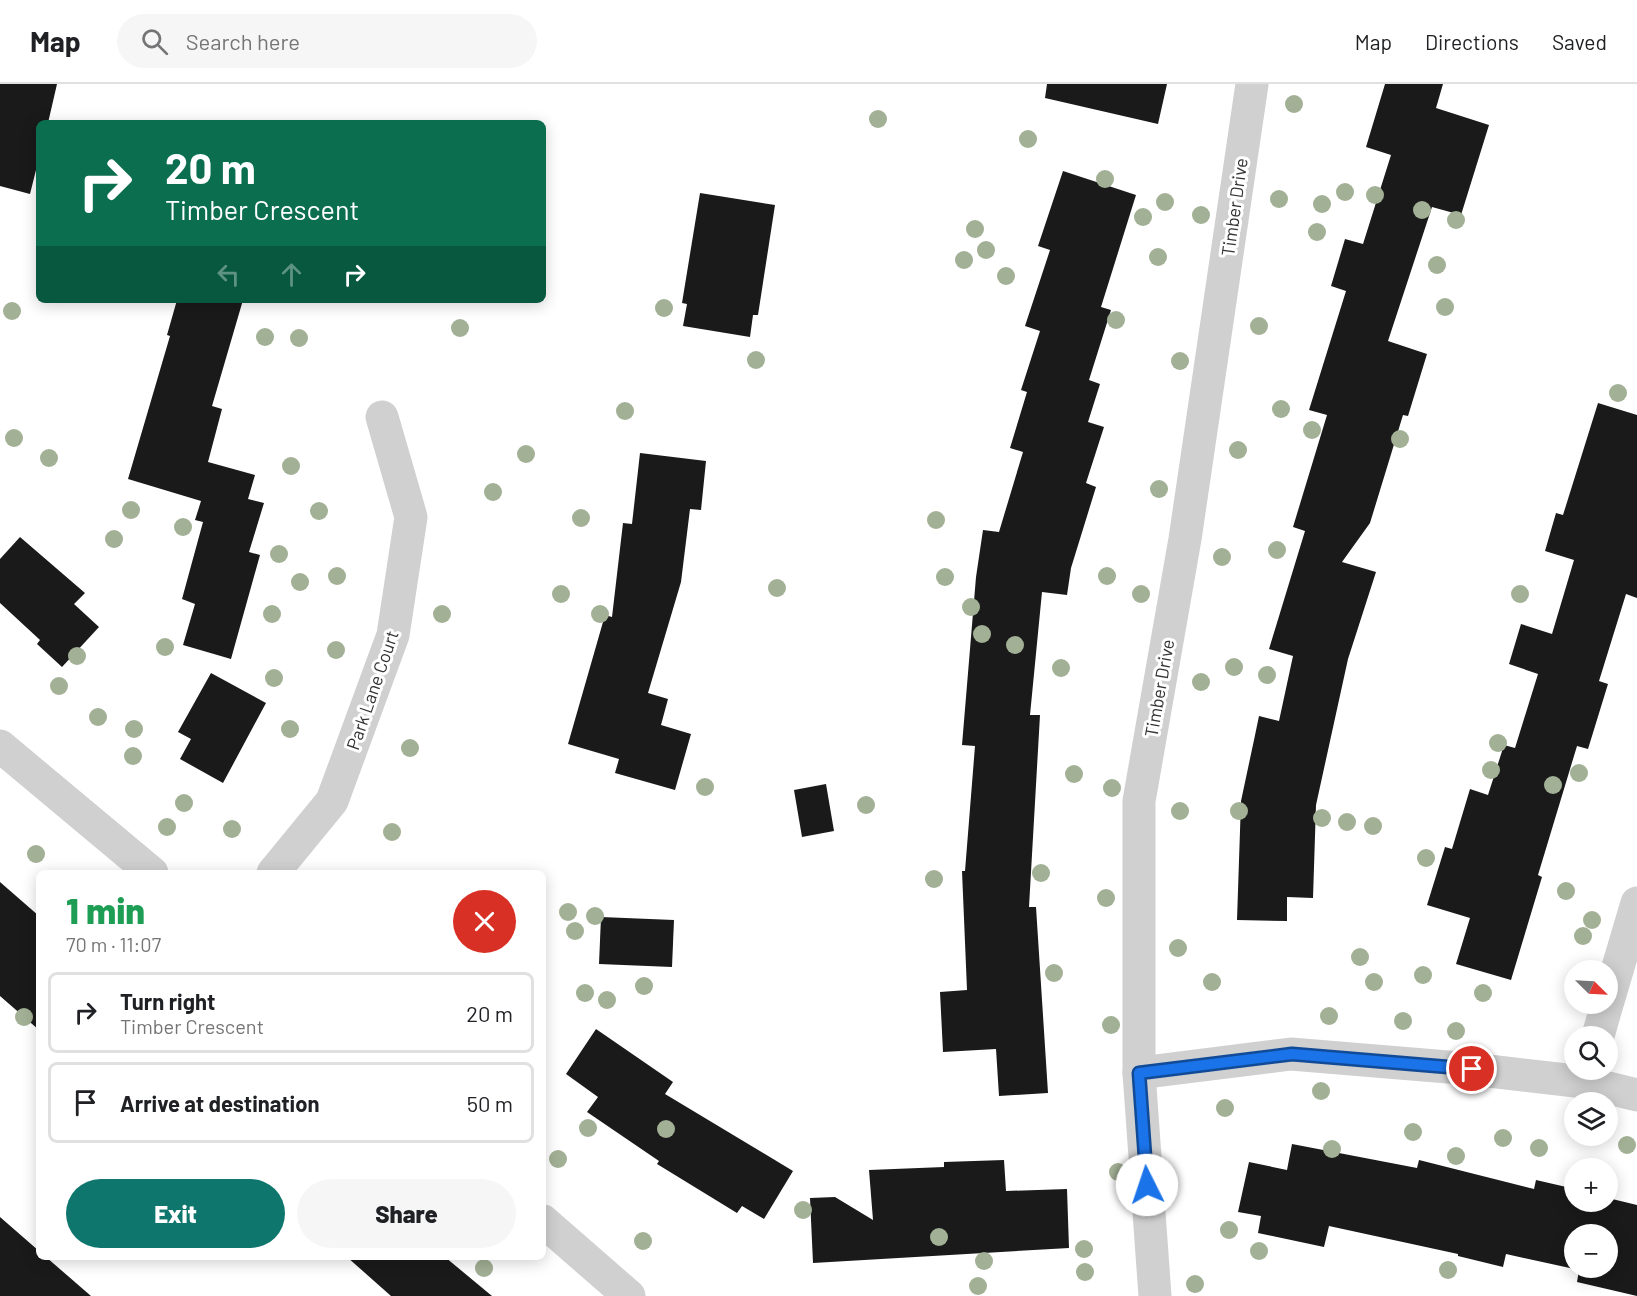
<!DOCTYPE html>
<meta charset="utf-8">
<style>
:root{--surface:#fff;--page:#f6f6f6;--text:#202124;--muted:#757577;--line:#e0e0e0;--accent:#0f766e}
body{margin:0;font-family:Barlow,sans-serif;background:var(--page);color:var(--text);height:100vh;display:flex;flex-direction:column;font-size:22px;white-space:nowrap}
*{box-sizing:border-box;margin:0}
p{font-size:20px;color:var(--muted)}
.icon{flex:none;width:33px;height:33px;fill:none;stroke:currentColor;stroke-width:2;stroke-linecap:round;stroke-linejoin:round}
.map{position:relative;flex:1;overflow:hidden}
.sheet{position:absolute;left:36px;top:786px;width:510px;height:390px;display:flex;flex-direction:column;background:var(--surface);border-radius:9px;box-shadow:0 3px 15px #0003}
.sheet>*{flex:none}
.guide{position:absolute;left:36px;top:36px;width:510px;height:183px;border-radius:9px;box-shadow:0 3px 15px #0003;background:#0b6e4f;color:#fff;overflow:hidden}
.needle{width:39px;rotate:114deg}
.fabs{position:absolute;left:1564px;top:876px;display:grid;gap:12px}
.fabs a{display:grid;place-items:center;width:54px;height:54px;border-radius:50%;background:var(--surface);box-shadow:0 3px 15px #0003;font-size:30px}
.pin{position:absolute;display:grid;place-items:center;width:51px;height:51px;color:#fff;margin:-26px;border:3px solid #fff;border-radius:50%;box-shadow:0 2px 6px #0007}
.me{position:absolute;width:66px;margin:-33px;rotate:356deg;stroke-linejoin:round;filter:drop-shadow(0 0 4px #0008)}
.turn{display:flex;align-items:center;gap:21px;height:126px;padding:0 30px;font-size:27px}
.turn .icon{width:78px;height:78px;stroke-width:2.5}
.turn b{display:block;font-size:42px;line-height:51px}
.lanes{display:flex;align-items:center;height:57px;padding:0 30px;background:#0003;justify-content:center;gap:30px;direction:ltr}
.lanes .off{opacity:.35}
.round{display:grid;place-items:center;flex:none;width:63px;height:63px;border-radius:32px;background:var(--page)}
.summary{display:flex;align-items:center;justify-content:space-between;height:102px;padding:0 30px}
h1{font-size:36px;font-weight:800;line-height:45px;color:#1e9e55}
.primary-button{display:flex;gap:12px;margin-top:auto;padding:12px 30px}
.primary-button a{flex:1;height:69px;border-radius:36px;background:var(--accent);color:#fff;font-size:24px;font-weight:800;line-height:69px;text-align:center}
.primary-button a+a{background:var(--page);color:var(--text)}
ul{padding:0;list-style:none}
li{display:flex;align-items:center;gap:18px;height:81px;margin:0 12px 9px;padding:0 18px;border:3px solid var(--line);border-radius:9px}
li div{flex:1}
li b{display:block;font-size:22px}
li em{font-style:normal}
header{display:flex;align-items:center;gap:36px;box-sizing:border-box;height:84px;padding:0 30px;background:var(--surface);border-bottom:2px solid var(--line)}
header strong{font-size:28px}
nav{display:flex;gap:33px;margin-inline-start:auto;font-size:21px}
.search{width:420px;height:54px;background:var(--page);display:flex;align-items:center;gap:15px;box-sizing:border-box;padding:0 21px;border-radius:33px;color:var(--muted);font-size:22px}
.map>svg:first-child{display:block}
</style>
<header>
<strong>Map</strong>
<div class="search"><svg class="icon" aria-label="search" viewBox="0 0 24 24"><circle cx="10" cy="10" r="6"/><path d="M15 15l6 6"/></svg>Search here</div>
<nav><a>Map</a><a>Directions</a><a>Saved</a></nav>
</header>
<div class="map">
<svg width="1637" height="1212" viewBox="0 0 1637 1212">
<rect width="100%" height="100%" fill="#fff"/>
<g fill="#1a1a1a" fill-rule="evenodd">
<polygon points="0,0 57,0 48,39 39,39 39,74 30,110 0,102"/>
<polygon points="1047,0 1167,0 1158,40 1045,14"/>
<polygon points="1385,0 1443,0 1436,24 1489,41 1461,131 1432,123 1388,257 1427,270 1408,332 1403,331 1370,439 1342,478 1376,488 1348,575 1316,721 1313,814 1287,813 1287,837 1237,836 1241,717 1254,656 1259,632 1279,637 1293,572 1269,565 1305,447 1293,443 1327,331 1309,326 1346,207 1331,202 1345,155 1363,160 1391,71 1366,63"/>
<polygon points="1063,87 1136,111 1101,223 1111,226 1089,296 1100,300 1088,338 1104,343 1086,399 1096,403 1071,484 1067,511 1042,508 1030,631 1040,631 1029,823 1036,823 1048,1009 999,1012 996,965 943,968 940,908 967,906 962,787 965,787 975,662 962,661 976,493 983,446 999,448 1023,368 1010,364 1027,308 1021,306 1040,247 1025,242 1050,166 1038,162"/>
<polygon points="700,109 775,121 758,231 753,231 750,253 683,242 687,220 682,219"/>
<polygon points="177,216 243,216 212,322 222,325 208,378 255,391 248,415 264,419 249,468 260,471 231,575 183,561 195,520 182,515 203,438 195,436 201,417 128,395 170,252 167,251"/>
<polygon points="1598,319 1637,331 1637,514 1626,510 1599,597 1608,600 1588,665 1577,662 1538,791 1542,793 1511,896 1456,880 1470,834 1427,821 1445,763 1452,765 1470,705 1488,711 1504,661 1515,664 1538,590 1509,580 1521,540 1552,550 1574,476 1545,467 1556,429 1563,431"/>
<polygon points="640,369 706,377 701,426 690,425 681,498 648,609 668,615 661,641 691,650 675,706 615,689 619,675 568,660 605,531 612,533 623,439 632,440"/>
<polygon points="20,453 85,509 74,520 99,543 62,583 37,560 40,556 0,519 0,475"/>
<polygon points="211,589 266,619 223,699 180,675 191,655 178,648"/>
<polygon points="826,700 834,747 802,753 794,706"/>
<polygon points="0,798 39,832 39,946 0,912"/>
<polygon points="601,833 674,836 672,883 599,880"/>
<polygon points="596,945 673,998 665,1010 793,1087 764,1135 742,1122 737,1129 657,1080 659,1077 587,1028 598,1013 566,990"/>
<path d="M 1292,1060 L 1417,1084 L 1419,1076 L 1534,1105 L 1536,1096 L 1575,1105 L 1575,1118 L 1608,1118 L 1608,1114 L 1637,1121 L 1637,1212 L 1577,1198 L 1579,1186 L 1506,1170 L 1503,1183 L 1458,1172 L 1458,1170 L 1329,1142 L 1324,1163 L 1258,1149 L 1261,1132 L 1238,1128 L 1249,1078 L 1287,1086 ZM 1575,1150 L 1608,1150 L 1608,1184 L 1575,1184 Z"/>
<polygon points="1004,1076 1006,1107 1067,1105 1069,1164 813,1179 810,1114 835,1113 873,1136 869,1086 944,1083 944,1078"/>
<polygon points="0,1133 39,1167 39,1173 46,1173 91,1212 0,1212"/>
<polygon points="347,1173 445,1173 492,1212 391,1212"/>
</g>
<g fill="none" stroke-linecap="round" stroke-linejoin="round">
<g stroke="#d0d0d0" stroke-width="33">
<polyline points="0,662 152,789"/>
<polyline points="273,789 332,717 393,551 411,433 382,333"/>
<polyline points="1608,917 1637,819"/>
<polyline points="1598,952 1607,920"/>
<polyline points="1139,989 1291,970 1472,985 1584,998 1637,1011"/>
<polyline points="543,1137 629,1212"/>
<polyline points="1155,1212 1139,989 1139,717 1185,455 1252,0"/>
</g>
</g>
<g fill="#a2b095">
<circle cx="1294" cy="20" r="9"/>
<circle cx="878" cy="35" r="9"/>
<circle cx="1028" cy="55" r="9"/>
<circle cx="1105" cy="95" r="9"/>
<circle cx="1345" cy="108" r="9"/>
<circle cx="1375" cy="111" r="9"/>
<circle cx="1279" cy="115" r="9"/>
<circle cx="1165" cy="118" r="9"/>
<circle cx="1322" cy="120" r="9"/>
<circle cx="1422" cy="126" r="9"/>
<circle cx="1201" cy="131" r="9"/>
<circle cx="1143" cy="133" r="9"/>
<circle cx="1456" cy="136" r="9"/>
<circle cx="975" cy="145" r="9"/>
<circle cx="1317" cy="148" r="9"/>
<circle cx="986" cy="166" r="9"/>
<circle cx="1158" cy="173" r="9"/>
<circle cx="964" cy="176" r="9"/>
<circle cx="1437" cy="181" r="9"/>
<circle cx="1006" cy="192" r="9"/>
<circle cx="1445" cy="223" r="9"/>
<circle cx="664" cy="224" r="9"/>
<circle cx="12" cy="227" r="9"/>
<circle cx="1116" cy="236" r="9"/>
<circle cx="1259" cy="242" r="9"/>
<circle cx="460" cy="244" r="9"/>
<circle cx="265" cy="253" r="9"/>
<circle cx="299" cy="254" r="9"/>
<circle cx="756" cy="276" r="9"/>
<circle cx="1180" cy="277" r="9"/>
<circle cx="1618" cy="309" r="9"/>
<circle cx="1281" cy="325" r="9"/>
<circle cx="625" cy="327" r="9"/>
<circle cx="1312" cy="346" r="9"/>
<circle cx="14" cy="354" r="9"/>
<circle cx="1400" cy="355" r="9"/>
<circle cx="1238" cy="366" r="9"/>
<circle cx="526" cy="370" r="9"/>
<circle cx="49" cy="374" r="9"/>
<circle cx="291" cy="382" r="9"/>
<circle cx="1159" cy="405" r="9"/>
<circle cx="493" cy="408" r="9"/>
<circle cx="131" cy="426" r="9"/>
<circle cx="319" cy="427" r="9"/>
<circle cx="581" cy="434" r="9"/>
<circle cx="936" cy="436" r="9"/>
<circle cx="183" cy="443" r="9"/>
<circle cx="114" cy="455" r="9"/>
<circle cx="1277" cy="466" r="9"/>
<circle cx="279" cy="470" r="9"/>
<circle cx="1222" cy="473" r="9"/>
<circle cx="337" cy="492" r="9"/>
<circle cx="1107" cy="492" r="9"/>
<circle cx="945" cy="493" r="9"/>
<circle cx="300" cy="498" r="9"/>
<circle cx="777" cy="504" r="9"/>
<circle cx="561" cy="510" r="9"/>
<circle cx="1141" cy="510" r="9"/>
<circle cx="1520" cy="510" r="9"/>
<circle cx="971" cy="523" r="9"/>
<circle cx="272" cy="530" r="9"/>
<circle cx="442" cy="530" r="9"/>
<circle cx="600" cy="530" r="9"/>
<circle cx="982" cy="550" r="9"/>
<circle cx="1015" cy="561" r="9"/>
<circle cx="165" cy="563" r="9"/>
<circle cx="336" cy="566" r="9"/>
<circle cx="77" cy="572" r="9"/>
<circle cx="1234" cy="583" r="9"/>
<circle cx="1061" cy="584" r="9"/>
<circle cx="1267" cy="591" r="9"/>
<circle cx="274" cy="594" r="9"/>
<circle cx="1201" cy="598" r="9"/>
<circle cx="59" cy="602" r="9"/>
<circle cx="98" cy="633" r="9"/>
<circle cx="134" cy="645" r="9"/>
<circle cx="290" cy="645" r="9"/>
<circle cx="1498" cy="659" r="9"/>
<circle cx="410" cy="664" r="9"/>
<circle cx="133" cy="672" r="9"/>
<circle cx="1491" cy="686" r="9"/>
<circle cx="1579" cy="689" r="9"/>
<circle cx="1074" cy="690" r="9"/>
<circle cx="1553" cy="701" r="9"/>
<circle cx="705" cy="703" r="9"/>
<circle cx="1112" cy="704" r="9"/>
<circle cx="184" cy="719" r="9"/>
<circle cx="866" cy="721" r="9"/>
<circle cx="1180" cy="727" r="9"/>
<circle cx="1239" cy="727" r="9"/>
<circle cx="1322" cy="734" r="9"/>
<circle cx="1347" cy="738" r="9"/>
<circle cx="1373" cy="742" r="9"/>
<circle cx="167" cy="743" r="9"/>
<circle cx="232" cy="745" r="9"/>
<circle cx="392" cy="748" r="9"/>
<circle cx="36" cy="770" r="9"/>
<circle cx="1426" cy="774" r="9"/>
<circle cx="1041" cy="789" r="9"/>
<circle cx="934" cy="795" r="9"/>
<circle cx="1566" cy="807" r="9"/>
<circle cx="1106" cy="814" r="9"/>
<circle cx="568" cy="828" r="9"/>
<circle cx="595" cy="832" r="9"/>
<circle cx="1592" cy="836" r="9"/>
<circle cx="575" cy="847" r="9"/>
<circle cx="1583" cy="852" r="9"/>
<circle cx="1178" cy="864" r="9"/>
<circle cx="1360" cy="873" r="9"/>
<circle cx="1054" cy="889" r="9"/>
<circle cx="1423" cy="891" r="9"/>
<circle cx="1212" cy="898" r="9"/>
<circle cx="1374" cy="898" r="9"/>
<circle cx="644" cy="902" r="9"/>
<circle cx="585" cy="909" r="9"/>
<circle cx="1483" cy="909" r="9"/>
<circle cx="607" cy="916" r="9"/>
<circle cx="1329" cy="932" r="9"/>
<circle cx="24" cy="933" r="9"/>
<circle cx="1403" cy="937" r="9"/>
<circle cx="1111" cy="941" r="9"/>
<circle cx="1456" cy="947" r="9"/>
<circle cx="1321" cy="1007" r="9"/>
<circle cx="1225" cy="1024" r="9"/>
<circle cx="588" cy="1044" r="9"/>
<circle cx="666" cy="1045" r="9"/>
<circle cx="1413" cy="1048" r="9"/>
<circle cx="1503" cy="1054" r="9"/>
<circle cx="1627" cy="1061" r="9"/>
<circle cx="1539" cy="1064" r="9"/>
<circle cx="1332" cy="1065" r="9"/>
<circle cx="1456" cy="1072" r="9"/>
<circle cx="558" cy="1075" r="9"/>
<circle cx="1118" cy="1088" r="9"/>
<circle cx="803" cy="1126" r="9"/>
<circle cx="1229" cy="1146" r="9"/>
<circle cx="939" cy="1153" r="9"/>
<circle cx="643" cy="1157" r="9"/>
<circle cx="1084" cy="1165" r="9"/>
<circle cx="1259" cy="1167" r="9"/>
<circle cx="984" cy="1177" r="9"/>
<circle cx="484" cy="1184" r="9"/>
<circle cx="1448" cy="1186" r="9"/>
<circle cx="1085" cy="1188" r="9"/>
<circle cx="1195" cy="1200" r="9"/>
<circle cx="978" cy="1202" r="9"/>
</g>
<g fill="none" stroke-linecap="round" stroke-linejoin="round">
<g stroke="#114b97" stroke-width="15">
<polyline id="route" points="1147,1101 1139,989 1292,970 1472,985"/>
</g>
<use href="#route" stroke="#1a73e8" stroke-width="10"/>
</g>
<g text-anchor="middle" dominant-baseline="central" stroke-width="6" stroke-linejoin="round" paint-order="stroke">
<g font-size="18" fill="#333" stroke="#fff">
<text transform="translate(1234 123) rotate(-82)">Timber Drive</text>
<text transform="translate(1159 604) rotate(-80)">Timber Drive</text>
<text transform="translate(372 606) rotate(-71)">Park Lane Court</text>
</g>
</g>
</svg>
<div class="fabs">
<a><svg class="needle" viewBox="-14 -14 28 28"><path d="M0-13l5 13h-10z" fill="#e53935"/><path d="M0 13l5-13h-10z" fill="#757577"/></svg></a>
<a><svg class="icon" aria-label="search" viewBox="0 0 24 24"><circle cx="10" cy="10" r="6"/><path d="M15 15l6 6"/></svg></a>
<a><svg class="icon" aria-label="layers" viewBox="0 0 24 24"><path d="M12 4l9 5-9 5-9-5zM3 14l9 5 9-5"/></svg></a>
<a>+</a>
<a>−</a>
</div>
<div class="pin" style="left:1472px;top:985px;background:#d93025"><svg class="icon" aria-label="arrive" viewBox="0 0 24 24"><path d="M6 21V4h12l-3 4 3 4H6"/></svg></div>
<svg class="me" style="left:1147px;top:1101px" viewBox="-20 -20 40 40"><circle r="19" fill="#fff"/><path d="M0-13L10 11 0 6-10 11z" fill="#1a73e8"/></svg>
<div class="guide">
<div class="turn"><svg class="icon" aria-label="right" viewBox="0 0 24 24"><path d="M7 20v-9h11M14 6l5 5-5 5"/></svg><div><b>20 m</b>Timber Crescent</div></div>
<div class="lanes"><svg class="icon off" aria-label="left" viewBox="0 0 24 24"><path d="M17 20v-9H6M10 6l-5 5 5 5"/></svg><svg class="icon off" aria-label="ahead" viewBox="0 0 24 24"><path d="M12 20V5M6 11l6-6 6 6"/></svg><svg class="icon" aria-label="right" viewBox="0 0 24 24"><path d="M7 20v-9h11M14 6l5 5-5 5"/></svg></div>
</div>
<section class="sheet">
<div class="summary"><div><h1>1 min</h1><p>70 m · 11:07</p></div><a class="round" style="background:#d93025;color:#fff"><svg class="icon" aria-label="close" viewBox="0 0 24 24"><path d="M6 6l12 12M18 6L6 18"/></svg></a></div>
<ul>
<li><svg class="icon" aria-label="right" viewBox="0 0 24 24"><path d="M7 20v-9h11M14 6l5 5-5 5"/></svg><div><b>Turn right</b><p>Timber Crescent</p></div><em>20 m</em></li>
<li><svg class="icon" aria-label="arrive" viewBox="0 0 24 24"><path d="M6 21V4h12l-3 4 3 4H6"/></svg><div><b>Arrive at destination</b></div><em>50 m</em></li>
</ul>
<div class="primary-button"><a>Exit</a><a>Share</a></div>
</section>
</div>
